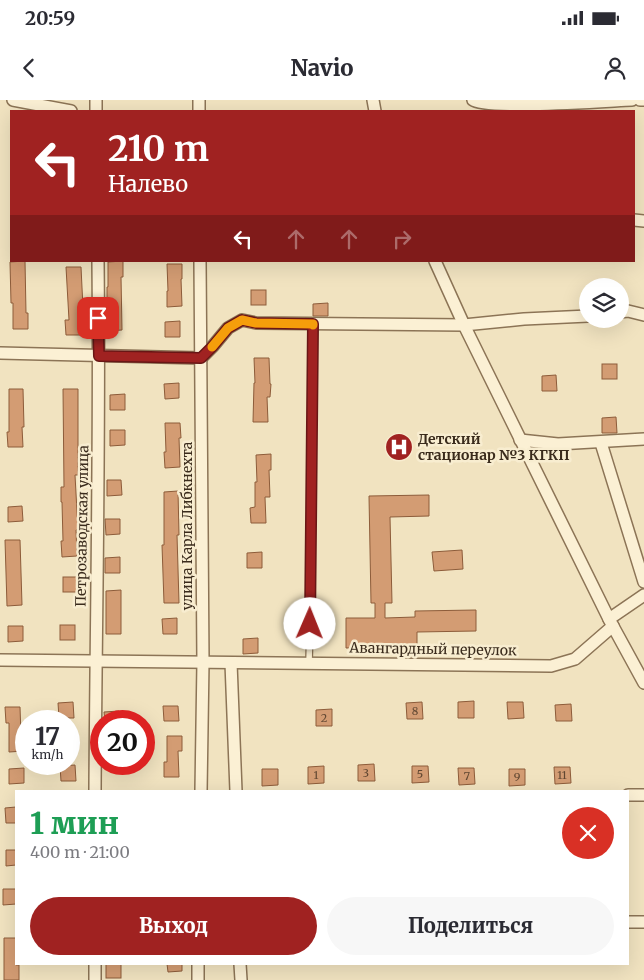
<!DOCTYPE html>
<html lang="ru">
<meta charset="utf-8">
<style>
:root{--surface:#fff;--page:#f7f7f7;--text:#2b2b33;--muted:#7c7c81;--accent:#a02221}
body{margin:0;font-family:Merriweather,serif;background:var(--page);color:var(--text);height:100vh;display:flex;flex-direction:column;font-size:19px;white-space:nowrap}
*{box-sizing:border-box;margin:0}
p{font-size:16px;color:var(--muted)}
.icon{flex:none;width:28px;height:28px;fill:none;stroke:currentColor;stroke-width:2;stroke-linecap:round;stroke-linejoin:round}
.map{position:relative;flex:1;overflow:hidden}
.sheet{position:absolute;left:15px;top:690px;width:614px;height:175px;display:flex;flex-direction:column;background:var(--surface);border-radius:0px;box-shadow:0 5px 20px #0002}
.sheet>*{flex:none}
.banner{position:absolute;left:10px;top:10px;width:625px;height:152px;border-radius:0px;box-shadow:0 5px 20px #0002;background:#a02221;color:#fff;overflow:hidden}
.fabs{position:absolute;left:579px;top:178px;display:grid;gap:10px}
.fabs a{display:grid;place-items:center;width:50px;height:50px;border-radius:50%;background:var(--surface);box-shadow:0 5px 20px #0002;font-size:25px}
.speed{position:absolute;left:15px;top:610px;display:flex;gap:10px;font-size:25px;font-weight:700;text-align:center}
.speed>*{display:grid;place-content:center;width:65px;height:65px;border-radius:50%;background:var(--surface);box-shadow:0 5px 20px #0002;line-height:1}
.speed small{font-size:12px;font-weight:400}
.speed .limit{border:8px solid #d22;background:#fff;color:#111}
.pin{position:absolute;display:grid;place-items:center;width:42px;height:42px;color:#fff;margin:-21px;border-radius:10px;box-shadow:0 2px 8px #0006}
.me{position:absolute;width:55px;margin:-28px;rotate:1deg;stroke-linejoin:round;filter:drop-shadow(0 0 4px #0008)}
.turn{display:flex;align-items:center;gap:18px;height:105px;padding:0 15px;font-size:22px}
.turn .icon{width:65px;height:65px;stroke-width:2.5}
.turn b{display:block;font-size:35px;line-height:42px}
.lanes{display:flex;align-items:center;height:48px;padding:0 15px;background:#0003;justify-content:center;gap:25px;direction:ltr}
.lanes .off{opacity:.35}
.round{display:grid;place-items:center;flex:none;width:52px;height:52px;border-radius:26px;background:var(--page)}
.headline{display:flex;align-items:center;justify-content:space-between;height:85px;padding:0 15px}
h1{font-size:30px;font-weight:800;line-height:38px;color:#1e9e55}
.button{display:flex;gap:10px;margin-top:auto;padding:10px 15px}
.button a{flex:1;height:58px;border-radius:30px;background:var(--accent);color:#fff;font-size:20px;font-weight:800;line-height:58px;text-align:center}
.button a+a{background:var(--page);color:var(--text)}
.status{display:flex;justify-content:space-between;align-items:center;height:35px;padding:0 25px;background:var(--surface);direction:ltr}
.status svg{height:14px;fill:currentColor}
header{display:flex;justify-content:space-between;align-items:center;height:65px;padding:0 15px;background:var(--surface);font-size:22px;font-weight:800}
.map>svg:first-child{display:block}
</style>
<div class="status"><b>20:59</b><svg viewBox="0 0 49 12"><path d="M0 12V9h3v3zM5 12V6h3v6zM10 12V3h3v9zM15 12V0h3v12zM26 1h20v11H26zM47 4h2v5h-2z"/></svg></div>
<header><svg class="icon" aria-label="back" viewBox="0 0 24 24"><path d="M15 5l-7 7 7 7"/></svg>Navio<svg class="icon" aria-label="person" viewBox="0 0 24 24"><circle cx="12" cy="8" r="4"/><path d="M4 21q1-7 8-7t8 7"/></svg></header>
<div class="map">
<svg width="644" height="880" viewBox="0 0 644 880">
<rect width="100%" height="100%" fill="#f1e3c0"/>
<g fill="#d39c73" stroke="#8d5c3a">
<polygon points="25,161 26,213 28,213 28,229 13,229 13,203 11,203 10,162"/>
<polygon points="123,161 123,177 121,177 122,230 107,231 107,187 108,187 108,162"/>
<polygon points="167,164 182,164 182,179 181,179 182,206 167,207 167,191 168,191"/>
<polygon points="66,167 81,167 83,208 80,208 81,235 66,235 65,220 69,220"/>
<rect x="251" y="190" width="15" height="15"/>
<polygon points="328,203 328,216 313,216 313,204"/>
<polygon points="180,221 180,237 165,237 165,222"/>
<polygon points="254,258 269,258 270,284 271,284 270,297 267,297 268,322 253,322 254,283 255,283"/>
<rect x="602" y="264" width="15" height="15"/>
<polygon points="556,275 557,291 542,291 542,276"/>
<polygon points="179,283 179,298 165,299 164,284"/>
<polygon points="9,289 23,289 24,327 22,327 23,347 8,347 7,332 9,332"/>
<polygon points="63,289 78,289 78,375 75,375 78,430 76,430 77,456 62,457 61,441 63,441 62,402 61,402 61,387 64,387"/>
<polygon points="125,294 125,310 110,310 110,295"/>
<polygon points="616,317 617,333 602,333 602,318"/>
<polygon points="165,323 180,323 181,338 179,338 180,367 165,368 164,352 166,352"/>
<polygon points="110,330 125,330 125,345 110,346"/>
<polygon points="271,354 271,370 269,370 270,397 265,397 266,423 251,423 250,408 255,407 255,382 257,382 256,355"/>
<polygon points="107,380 121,380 122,395 107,396"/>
<polygon points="178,391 179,435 177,435 179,503 164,503 162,445 164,445 164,392"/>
<polygon points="429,395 429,416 390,417 392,503 385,503 385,518 415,517 415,511 476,510 476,531 417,532 417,547 346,548 346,518 375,518 375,503 371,503 369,396"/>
<polygon points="22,406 23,421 8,422 8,407"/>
<polygon points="105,419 120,419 120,434 106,435"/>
<polygon points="5,440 20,440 22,505 7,506"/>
<polygon points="462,450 463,469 434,471 432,452"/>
<polygon points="262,452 262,468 247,468 247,453"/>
<polygon points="120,457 120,473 105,473 105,458"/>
<rect x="63" y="477" width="15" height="15"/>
<polygon points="121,490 121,534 106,534 106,491"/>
<polygon points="177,518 177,534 163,534 162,519"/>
<rect x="60" y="525" width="15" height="15"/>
<polygon points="8,526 23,526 23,541 8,542"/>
<polygon points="258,538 258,553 243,554 243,539"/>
<polygon points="474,601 474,618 458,618 458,602"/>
<polygon points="73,602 74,618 59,618 58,603"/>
<polygon points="422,602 423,619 407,619 406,603"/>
<polygon points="507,602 523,602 524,618 508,619"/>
<polygon points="571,604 572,621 556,621 555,605"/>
<polygon points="163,606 178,606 179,621 164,621"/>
<polygon points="5,607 20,607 21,636 24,636 24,651 9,652 9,623 6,623"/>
<polygon points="332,609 332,626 316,626 316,610"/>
<polygon points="119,611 119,621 105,621 104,612"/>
<polygon points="167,636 182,636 182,651 178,651 179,677 164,677 164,662 167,662"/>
<polygon points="374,664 375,681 358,681 358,665"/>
<polygon points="75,665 76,681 61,681 60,666"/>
<polygon points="324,666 324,683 308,684 308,667"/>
<polygon points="412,666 428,666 429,682 412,683"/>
<polygon points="554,667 570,667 571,683 555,684"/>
<polygon points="24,668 24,683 9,684 9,669"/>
<polygon points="458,668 474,668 475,684 459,685"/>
<polygon points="262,669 278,669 278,685 262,686"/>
<polygon points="509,669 525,669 525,685 509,686"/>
<polygon points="16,707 16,723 6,723 5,708"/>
<polygon points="6,750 16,750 16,765 6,766"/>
<polygon points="3,789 16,789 16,804 3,805"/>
<polygon points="4,838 16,838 16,865 19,865 19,880 4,880"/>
<rect x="106" y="864" width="15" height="14"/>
<polygon points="167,864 182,864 182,871 168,872"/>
</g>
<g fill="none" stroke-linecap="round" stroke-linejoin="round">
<g stroke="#8c7456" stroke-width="8">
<polyline id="lane" points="309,563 312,444 313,224"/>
</g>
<g stroke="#8c7456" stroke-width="14">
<g id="street">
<polyline points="13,0 71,11"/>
<polyline points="373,0 375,11"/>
<path d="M 473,0 C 486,10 608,1 632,0"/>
<polyline points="640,0 644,0"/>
<polyline points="96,11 96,0"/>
<polyline points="199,11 199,0"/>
<polyline points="634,120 644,121"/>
<polyline points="200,161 203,562 201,691"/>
<polyline points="435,161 464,225 609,519 644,583"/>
<polyline points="620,212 628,211 644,215"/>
<polyline points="0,253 201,258 213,246 228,228 242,220 256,223 464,225 524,219 588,216"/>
<polyline points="520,340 558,344 644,339"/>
<polyline points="601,343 644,482"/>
<polyline points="609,519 644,495"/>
<polyline points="0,560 551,566 575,559 613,526"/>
<polyline points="231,563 236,691"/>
<path d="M 95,691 C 96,515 100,338 98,161"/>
<polyline points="628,695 644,695"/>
<polyline points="628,822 644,822"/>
<polyline points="240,864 241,880"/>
<polyline points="95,880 95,864"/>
<polyline points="198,880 198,864"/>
</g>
</g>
<use href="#lane" stroke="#fbf0d4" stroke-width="5.5"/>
<use href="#street" stroke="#fbf0d4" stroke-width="11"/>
</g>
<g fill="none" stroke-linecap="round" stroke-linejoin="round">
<g stroke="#681615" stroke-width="12">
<polyline id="route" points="98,218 99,256 201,258 213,246 228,228 242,220 256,223 313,224 310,524"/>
</g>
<use href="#route" stroke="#a02221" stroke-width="9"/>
<polyline stroke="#f59e0b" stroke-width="9" points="212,247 228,228 242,220 256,223 313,224 313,225"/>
</g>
<defs>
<g id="hospital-disc" transform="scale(1.4375)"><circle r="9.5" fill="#a02221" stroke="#f8edd0"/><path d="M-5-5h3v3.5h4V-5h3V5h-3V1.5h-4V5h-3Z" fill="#fff"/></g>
</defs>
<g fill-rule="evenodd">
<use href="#hospital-disc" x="399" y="347"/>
</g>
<g text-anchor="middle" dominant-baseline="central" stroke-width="5" stroke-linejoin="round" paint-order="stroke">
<g font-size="11" fill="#604732">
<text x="415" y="611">8</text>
<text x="324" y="618">2</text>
<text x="366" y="673">3</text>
<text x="420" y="674">5</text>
<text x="316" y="675">1</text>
<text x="562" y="675">11</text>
<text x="467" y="676">7</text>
<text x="517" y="677">9</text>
</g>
<g font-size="14" font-weight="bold" fill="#3a2b1c" stroke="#f8edd0" text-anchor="start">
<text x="418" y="339">Детский<tspan x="418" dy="16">стационар №3 КГКП</tspan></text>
</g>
<g font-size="14" fill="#3a2b1c" stroke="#f8edd0">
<text transform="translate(82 426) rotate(-89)">Петрозаводская улица</text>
<text transform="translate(187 426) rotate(-90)">улица Карла Либкнехта</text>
<text transform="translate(433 549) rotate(1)">Авангардный переулок</text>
</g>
</g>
</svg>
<div class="fabs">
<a><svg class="icon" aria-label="layers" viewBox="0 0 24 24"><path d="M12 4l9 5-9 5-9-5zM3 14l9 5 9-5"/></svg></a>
</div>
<div class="speed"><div>17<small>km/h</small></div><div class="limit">20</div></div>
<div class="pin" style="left:98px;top:218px;background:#d93025"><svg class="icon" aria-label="arrive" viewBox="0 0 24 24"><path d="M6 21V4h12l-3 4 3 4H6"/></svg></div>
<svg class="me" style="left:310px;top:524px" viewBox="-20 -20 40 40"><circle r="19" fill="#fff"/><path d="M0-13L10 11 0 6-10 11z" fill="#a02221"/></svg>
<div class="banner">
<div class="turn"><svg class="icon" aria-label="left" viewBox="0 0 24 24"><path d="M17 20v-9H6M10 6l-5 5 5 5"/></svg><div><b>210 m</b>Налево</div></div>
<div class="lanes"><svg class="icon" aria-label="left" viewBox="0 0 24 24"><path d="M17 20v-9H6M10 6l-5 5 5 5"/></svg><svg class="icon off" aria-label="ahead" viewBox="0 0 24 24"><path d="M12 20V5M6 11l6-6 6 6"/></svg><svg class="icon off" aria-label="ahead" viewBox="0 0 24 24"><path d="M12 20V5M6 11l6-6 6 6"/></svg><svg class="icon off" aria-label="right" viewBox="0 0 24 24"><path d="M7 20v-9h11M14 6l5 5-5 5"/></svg></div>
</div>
<section class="sheet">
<div class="headline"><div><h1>1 мин</h1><p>400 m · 21:00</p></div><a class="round" style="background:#d93025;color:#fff"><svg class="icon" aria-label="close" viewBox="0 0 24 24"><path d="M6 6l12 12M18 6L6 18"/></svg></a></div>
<div class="button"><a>Выход</a><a>Поделиться</a></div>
</section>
</div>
